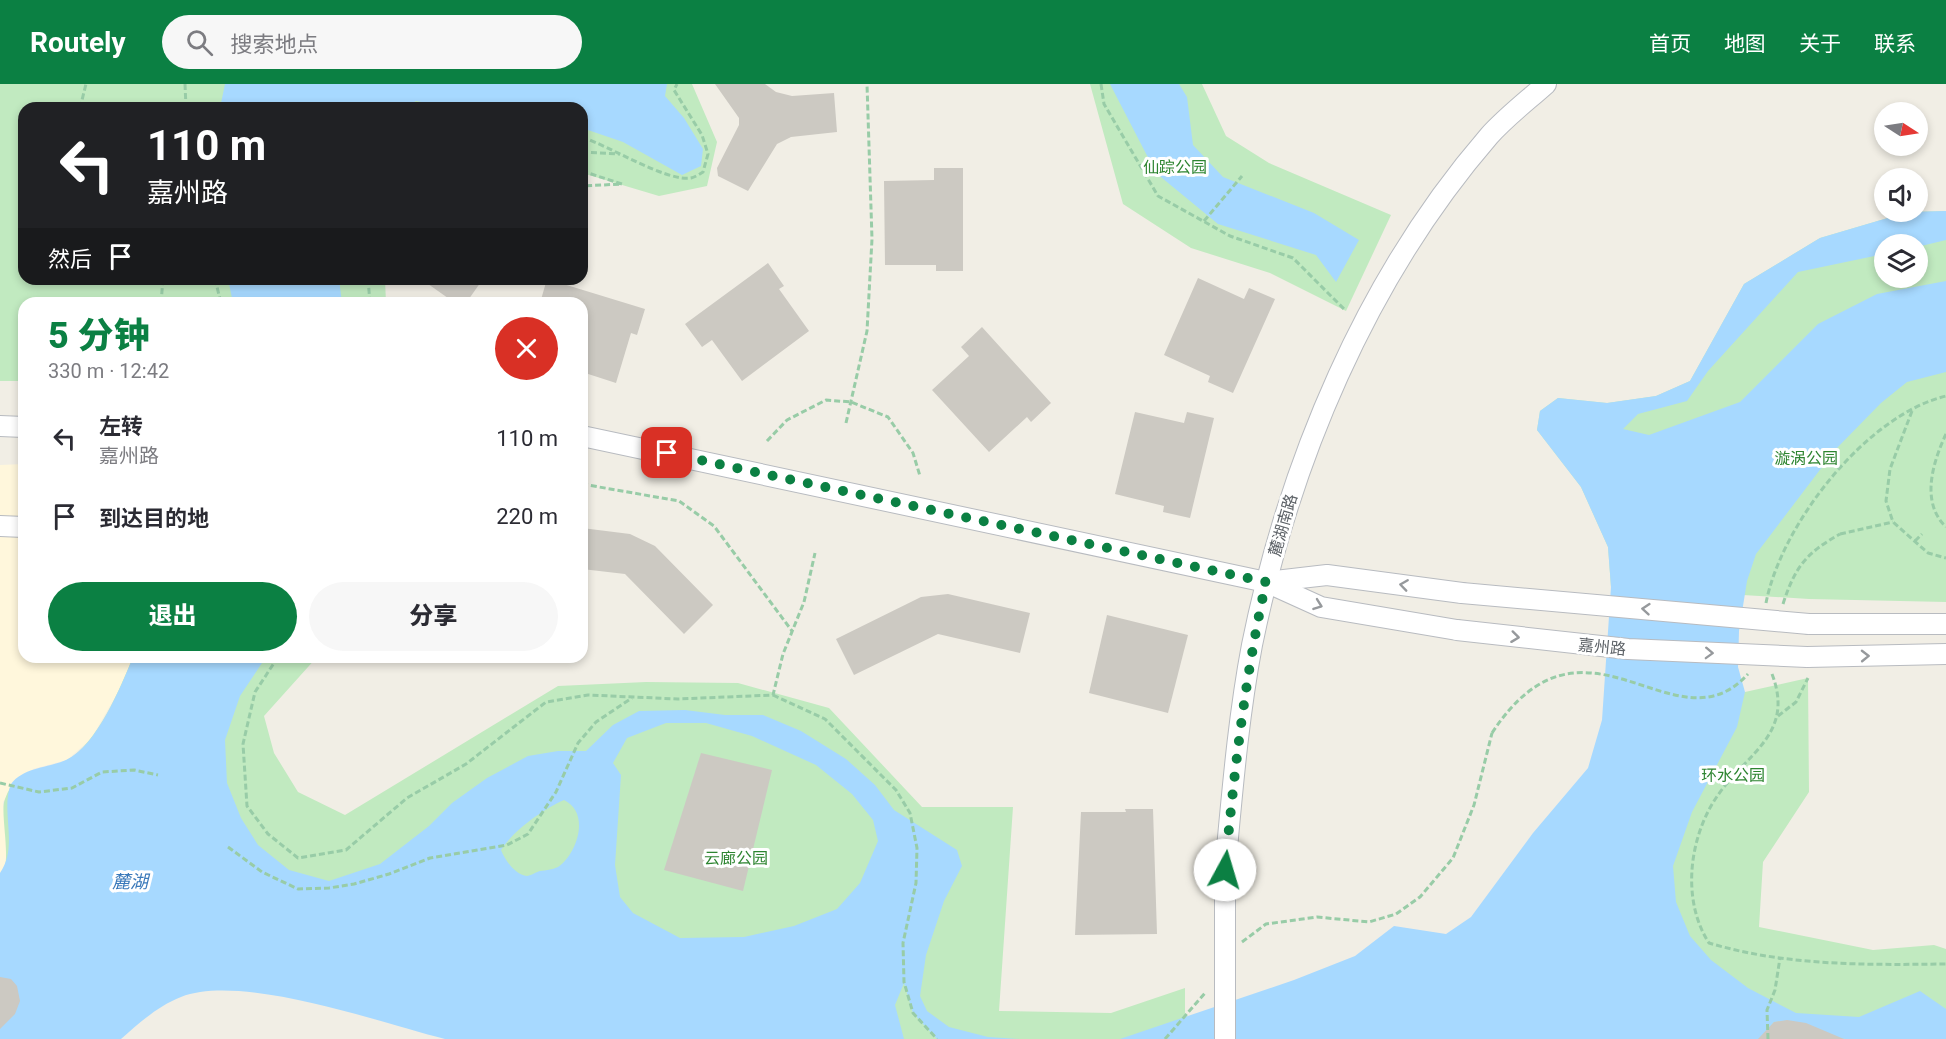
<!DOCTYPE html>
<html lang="zh">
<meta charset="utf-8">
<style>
:root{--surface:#fff;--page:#f7f7f7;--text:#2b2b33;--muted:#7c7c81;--accent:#0b8043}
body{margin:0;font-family:Roboto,"Noto Sans SC",sans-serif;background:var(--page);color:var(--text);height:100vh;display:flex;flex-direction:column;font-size:22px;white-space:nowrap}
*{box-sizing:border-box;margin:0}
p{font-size:20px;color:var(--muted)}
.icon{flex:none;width:33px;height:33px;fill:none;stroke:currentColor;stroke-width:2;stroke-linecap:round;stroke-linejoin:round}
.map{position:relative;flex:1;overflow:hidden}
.panel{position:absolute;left:18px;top:213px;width:570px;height:366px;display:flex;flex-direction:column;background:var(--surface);border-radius:18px;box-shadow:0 3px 9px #0003}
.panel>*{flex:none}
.top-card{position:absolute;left:18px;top:18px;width:570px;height:183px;border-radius:18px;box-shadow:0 3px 9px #0003;background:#202124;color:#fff;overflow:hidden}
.needle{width:39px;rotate:102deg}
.buttons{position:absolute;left:1874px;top:18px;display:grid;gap:12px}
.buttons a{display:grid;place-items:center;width:54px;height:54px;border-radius:50%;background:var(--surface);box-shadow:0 3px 9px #0003;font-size:30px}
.pin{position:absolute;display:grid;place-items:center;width:51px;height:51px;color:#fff;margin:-26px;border-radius:12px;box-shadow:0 3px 9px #0006}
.me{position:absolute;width:66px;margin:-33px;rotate:6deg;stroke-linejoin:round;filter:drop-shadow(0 0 4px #0008)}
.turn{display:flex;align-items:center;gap:21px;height:126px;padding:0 30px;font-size:27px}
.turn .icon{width:78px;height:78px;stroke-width:2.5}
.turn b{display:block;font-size:42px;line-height:51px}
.then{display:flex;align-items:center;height:57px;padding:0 30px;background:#0003;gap:12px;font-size:22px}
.round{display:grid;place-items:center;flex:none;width:63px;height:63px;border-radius:32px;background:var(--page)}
.summary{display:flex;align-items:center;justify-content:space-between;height:102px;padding:0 30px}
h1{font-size:36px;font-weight:800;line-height:45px;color:var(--accent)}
.cta{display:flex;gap:12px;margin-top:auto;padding:12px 30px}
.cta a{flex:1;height:69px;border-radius:36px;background:var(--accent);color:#fff;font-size:24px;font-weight:800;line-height:69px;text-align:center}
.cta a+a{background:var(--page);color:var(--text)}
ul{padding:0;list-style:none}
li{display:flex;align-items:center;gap:18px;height:78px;padding:0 30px}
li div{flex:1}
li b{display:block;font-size:22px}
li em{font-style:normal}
header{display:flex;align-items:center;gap:36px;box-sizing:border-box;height:84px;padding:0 30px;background:var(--accent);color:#fff}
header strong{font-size:28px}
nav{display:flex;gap:33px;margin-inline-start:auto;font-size:21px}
.search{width:420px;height:54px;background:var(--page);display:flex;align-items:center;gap:15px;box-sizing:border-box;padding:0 21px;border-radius:33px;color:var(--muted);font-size:22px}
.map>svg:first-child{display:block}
</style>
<header>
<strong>Routely</strong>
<div class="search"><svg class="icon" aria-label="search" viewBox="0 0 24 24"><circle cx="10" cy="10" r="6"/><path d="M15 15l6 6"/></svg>搜索地点</div>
<nav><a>首页</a><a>地图</a><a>关于</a><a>联系</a></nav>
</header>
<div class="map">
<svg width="1946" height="955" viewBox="0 0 1946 955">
<rect width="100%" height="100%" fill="#f1eee5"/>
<polygon fill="#fff7dc" points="24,380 24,573 133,573 121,603 91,655 67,676 33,685 3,718 8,767 5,783 0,789 0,381"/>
<g fill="#c1eac0" fill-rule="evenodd">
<polygon points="0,0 692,0 717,58 707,102 659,112 582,89 582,24 24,24 24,195 385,195 386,219 24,219 24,297 0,297"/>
<polygon points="1090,0 1202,0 1226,52 1269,79 1391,131 1346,227 1270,189 1191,164 1123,120"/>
<path d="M 1946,127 L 1946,518 L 1809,515 L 1611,503 L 1608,463 L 1581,403 L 1537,346 L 1540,327 L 1558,314 L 1607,319 L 1656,312 L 1690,297 L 1744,200 L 1820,154 L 1908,128 ZM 1884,160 L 1917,160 L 1917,194 L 1884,194 Z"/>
<path d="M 133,573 L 317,573 L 264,632 L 274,669 L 298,708 L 345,731 L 558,602 L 646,598 L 738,599 L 829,624 L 922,723 L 1013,723 L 999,927 L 1111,929 L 1185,904 L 1185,955 L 739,955 L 5,783 C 9,763 0,726 5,715 C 18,680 42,690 67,676 C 98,659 120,604 133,573 Z"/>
<polygon points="1808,594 1809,708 1763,778 1759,843 1873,866 1934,861 1946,865 1946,955 1674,955 1670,942 1674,630 1745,608"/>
</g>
<g fill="#a7d9ff" fill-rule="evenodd">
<polygon points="225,0 667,0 665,12 684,34 703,65 701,82 682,91 623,58 582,44 582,24 454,24 416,17 404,24 220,24"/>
<polygon points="1110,0 1179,0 1187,13 1193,61 1223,93 1314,129 1359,156 1336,198 1316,171 1218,140 1156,89"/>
<path d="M 1946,127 L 1946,156 L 1917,163 L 1917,160 L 1884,160 L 1884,170 L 1798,188 L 1708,287 L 1687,317 L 1638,330 L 1623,345 L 1649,351 L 1740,318 L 1818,240 L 1877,210 L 1946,197 L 1946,288 L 1907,298 L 1881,319 L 1835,366 L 1756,470 L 1747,497 L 1739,547 L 1738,583 L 1745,608 L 1737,643 L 1692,728 L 1673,782 L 1676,818 L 1690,852 L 1711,876 L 1748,904 L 1796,929 L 1859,933 L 1920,907 L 1946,925 L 1946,955 C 1914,955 1879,955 1846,955 C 1819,952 1810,934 1774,938 L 1760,955 L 1120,955 L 1294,896 L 1355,872 L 1394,842 L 1446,850 L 1471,833 L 1533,749 L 1588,684 L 1602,636 L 1611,503 L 1608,463 L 1581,403 L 1537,346 L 1540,327 L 1558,314 L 1607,319 L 1656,312 L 1690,297 L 1744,200 L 1820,154 L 1908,128 Z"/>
<polygon points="228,195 339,195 342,219 233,219"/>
<path d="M 133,573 L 266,573 L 240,612 L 225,656 L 227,699 L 241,734 L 258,761 L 289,786 L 329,797 L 380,780 L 429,742 L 452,719 L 487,694 L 528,672 L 558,667 L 586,667 L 613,641 L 639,627 L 685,626 L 725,631 L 763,631 L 801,647 L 846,675 L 875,701 L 894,726 L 957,766 L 962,782 L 944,817 L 926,871 L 920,912 L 927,927 L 949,943 L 988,953 L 1019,955 L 937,955 L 913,929 L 904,899 L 895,921 L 904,955 L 445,955 C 381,939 242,889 181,913 C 158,922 139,939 121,955 L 0,955 L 0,789 C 19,762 0,727 11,700 C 24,683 48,684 66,676 C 96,663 121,603 133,573 ZM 666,639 L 706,639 L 752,652 L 816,681 L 852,710 L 873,736 L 878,757 L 860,799 L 837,825 L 794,842 L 744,853 L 680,854 L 633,829 L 620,813 L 615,781 L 621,691 L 613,679 L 627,654 ZM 564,716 C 591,729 577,770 558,783 C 552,786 546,786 540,787 C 536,788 530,792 527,792 C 515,791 505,776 501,766 C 513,747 543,725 564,716 Z"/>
</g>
<g fill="#ccc9c2">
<polygon points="715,0 765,0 776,8 792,12 834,9 837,48 791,53 777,60 748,107 718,92 717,84 739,41 739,34"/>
<polygon points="934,84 963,84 963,187 936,187 936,181 885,181 884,97 934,96"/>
<polygon points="768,179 784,202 779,205 809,247 742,297 712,256 702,263 685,240"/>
<polygon points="1198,194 1244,215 1249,204 1275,215 1233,309 1208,298 1210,292 1164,271"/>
<polygon points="421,195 483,195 466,219 455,219"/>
<polygon points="547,195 645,225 637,251 631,249 616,299 582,288 588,268 582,266 582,219 540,219"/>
<polygon points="982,243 1051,319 1031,338 1027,333 989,368 932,306 969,272 961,263"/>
<polygon points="1135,328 1184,339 1187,328 1214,334 1190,434 1163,428 1164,422 1115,410"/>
<polygon points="582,444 630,450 655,462 713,521 684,550 625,490 582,485"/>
<polygon points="948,510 1030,529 1020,569 938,550 854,591 836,555 921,513"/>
<polygon points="1107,531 1188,551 1168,629 1089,609"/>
<polygon points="701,669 772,686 743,807 664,786"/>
<polygon points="1125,725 1153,725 1157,850 1075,851 1081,728 1126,728"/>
<polygon points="0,893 11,895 17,902 20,917 15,930 0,945"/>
<polygon points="1787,936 1806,939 1844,955 1758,955 1774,938"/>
</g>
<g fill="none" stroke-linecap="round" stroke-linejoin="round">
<g stroke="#b8bbc0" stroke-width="22">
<g id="minor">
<polyline points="0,342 24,343"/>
<polyline points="582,352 1266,498"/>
<polyline points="0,442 24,443"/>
<polyline points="1809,540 1946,540"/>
<polyline points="1457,546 1321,523 1266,498 1327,491 1462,509"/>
<polyline points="1807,573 1946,570"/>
<path d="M 1225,786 C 1232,711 1238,635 1252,561 C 1289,379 1366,194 1489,52 C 1506,33 1527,17 1546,0"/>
</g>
</g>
<g stroke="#98cca7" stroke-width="3" stroke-dasharray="6 3" stroke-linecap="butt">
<polyline points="185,0 186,24"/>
<polyline points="1101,0 1104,20 1158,112 1230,152 1293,174 1346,227"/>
<polyline points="80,24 86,0"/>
<path d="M 582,53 C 609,62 667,98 691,94 C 695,93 700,90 703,88 L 708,70 L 702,51 L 674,6 L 677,0"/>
<polyline points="582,68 620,70"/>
<polyline points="582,87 622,100 582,102"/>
<polyline points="1204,137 1242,92"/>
<polyline points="215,195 221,219"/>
<polyline points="368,195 370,219"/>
<polyline points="161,219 163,195"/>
<polyline points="1912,327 1890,385 1886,417 1893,438 1928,469 1946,474"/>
<polyline points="846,339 867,247 872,155 867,0"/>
<path d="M 1946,350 C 1933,378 1920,418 1946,443"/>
<polyline points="767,357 787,336 826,316 851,318 888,333 913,369 920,392"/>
<polyline points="582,400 679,417 714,442 792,547"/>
<polyline points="1840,450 1893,438"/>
<polyline points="1915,457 1922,450"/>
<path d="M 1766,519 C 1781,441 1866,331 1946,312"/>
<polyline points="278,573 255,608 243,660 247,722 268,750 298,774 346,766 407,714 466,680 546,618 588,611 678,615 773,611 783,570 804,518 815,469"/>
<path d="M 1772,590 C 1795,650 1747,669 1718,711 C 1689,752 1681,816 1709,859 C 1786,882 1866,881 1946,880"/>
<polyline points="773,611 825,635 896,706 910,729 917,764 916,799 903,859 904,898 913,929 937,955"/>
<polyline points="1778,632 1796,618 1808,594"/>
<polyline points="0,699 39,708 72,704 102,688 134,686 158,691"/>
<polyline points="228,763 262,788 298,805 329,804 354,800 389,790 430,774 507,761 528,750 556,708 578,659 596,638 632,614"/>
<polyline points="1242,858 1266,840 1317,833 1369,838 1396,830 1420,813 1453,774 1474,721 1492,649"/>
<polyline points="1165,955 1205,909"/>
<polyline points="1768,955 1767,926 1775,906 1780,874"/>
</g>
<use href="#minor" stroke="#fff" stroke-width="20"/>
<g stroke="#b8bbc0" stroke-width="22" stroke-linecap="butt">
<g id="minor-bridge">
<polyline points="1462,509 1809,540"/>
<polyline points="1457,546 1628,565 1807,573"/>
<polyline points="1225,786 1225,955"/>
</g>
</g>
<g stroke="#98cca7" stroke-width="3" stroke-dasharray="6 3" stroke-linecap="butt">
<path d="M 1783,520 C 1795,483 1806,469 1840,450"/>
<path d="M 1492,649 C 1585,507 1675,671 1748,590"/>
</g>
<use href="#minor-bridge" stroke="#fff" stroke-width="20"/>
</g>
<defs><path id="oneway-chevron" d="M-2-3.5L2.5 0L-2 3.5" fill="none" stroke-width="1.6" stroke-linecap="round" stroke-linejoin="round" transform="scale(1.5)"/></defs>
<g stroke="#96999c">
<use href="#oneway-chevron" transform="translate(1404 501) rotate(-172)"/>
<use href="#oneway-chevron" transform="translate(1318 521) rotate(20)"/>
<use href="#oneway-chevron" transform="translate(1646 525) rotate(-175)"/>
<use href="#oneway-chevron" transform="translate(1515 553) rotate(7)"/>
<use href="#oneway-chevron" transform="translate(1709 569) rotate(2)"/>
<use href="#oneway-chevron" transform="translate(1865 572) rotate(-1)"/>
</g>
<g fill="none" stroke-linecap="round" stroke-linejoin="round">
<path stroke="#0b8043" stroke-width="10" stroke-dasharray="0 18" d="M 667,369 L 1266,498 C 1245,593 1234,689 1225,786"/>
</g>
<g text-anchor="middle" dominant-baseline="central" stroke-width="6" stroke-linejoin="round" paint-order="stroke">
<g font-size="16" fill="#2e8531" stroke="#fff">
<text x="1175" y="83">仙踪公园</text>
<text x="1806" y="374">漩涡公园</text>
<text x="1733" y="691">环水公园</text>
<text x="736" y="774">云廊公园</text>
</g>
<g font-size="16" fill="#5d6267" stroke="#fff">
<text transform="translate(1283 441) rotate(-74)">麓湖南路</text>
<text transform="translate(1602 563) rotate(6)">嘉州路</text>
</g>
<g font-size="18" font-style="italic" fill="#3a79ba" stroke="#fff">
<text x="130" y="797">麓湖</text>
</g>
</g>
</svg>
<div class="buttons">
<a><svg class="needle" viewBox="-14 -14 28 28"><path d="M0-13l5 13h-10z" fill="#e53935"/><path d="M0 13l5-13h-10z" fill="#7c7c81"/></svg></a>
<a><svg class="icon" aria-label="sound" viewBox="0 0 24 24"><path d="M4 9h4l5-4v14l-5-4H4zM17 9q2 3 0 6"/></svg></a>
<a><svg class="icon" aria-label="layers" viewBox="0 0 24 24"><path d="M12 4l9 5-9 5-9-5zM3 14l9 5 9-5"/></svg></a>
</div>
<div class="pin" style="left:667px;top:369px;background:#d93025"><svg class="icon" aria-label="arrive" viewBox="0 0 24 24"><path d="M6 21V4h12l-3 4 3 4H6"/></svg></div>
<svg class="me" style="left:1225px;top:786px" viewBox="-20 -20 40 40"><circle r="19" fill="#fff"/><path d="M0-13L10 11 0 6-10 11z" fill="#0b8043"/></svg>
<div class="top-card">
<div class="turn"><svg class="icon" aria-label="left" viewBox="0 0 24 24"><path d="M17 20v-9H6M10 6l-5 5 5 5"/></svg><div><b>110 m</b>嘉州路</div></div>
<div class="then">然后<svg class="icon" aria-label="arrive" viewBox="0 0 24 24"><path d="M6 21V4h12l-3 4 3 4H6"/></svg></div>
</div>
<section class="panel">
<div class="summary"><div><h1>5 分钟</h1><p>330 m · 12:42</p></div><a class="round" style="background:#d93025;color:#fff"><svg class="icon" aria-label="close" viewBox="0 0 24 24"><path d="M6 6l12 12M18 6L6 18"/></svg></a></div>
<ul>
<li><svg class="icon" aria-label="left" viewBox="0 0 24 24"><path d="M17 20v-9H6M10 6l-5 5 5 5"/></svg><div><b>左转</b><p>嘉州路</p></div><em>110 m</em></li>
<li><svg class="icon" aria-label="arrive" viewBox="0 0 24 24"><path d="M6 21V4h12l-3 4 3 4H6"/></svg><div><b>到达目的地</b></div><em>220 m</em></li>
</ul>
<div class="cta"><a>退出</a><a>分享</a></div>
</section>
</div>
